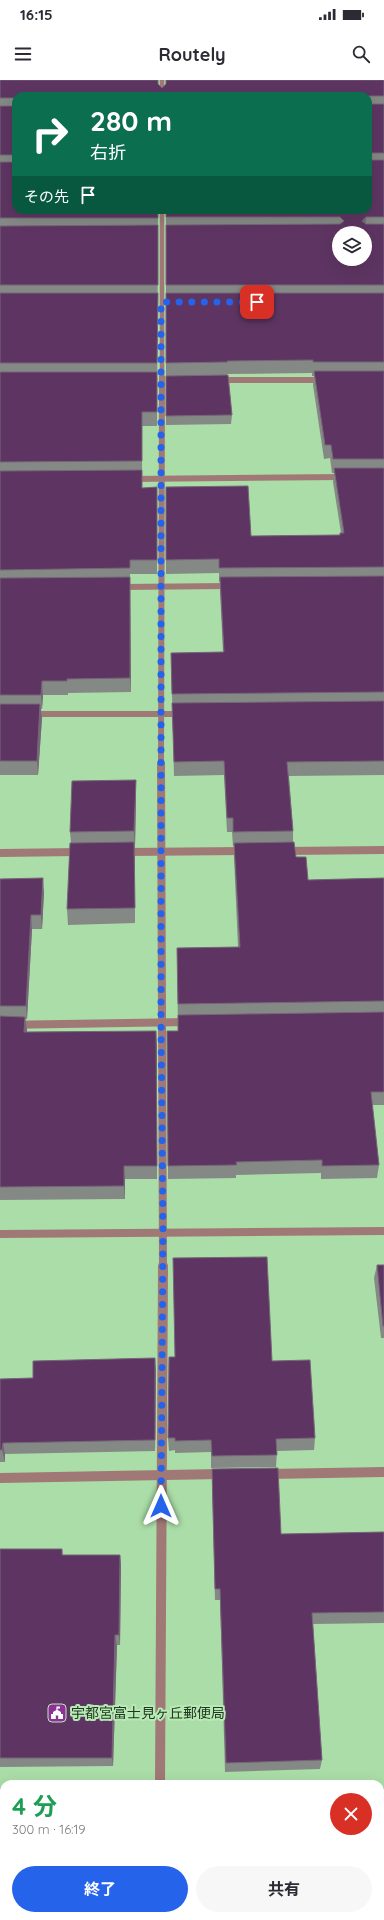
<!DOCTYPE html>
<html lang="ja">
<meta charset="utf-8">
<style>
:root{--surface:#fff;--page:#f7f7f7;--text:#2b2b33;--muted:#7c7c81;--accent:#2563eb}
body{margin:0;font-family:Quicksand,"Noto Sans JP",sans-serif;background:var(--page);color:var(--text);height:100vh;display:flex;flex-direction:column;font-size:15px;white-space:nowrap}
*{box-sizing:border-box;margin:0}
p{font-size:13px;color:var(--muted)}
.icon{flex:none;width:22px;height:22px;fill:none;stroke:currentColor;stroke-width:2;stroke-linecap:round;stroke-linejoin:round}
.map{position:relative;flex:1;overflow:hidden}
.side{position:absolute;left:0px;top:1700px;width:384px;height:140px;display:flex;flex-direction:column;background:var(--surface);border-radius:12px 12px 0 0;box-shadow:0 4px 16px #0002}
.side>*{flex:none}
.top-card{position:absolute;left:12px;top:12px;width:360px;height:122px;border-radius:12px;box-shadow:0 4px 16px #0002;background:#0b6e4f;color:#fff;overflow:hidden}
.controls{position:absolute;left:332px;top:146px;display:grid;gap:8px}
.controls a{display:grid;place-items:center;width:40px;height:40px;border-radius:50%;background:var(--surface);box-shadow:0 4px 16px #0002;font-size:20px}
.pin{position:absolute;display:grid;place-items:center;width:34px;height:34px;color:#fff;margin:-17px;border-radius:8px;box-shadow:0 2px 6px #0006}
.me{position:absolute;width:44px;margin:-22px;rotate:0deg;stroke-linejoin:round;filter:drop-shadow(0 0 3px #0008)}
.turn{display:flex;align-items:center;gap:14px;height:84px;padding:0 12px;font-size:18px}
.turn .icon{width:52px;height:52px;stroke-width:2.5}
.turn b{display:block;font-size:28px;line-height:34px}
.then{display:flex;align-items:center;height:38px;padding:0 12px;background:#0003;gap:8px;font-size:15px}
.round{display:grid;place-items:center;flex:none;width:42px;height:42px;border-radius:21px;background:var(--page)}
.overview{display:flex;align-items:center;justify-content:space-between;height:68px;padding:0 12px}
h1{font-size:24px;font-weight:700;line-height:30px;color:#1e9e55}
.button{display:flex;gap:8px;margin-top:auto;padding:8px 12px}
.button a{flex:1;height:46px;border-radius:24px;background:var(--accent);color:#fff;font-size:16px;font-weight:700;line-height:46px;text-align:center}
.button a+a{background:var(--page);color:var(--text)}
.status{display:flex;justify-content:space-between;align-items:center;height:28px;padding:0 20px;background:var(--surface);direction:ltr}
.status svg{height:11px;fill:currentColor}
header{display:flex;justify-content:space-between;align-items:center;height:52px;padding:0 12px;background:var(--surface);font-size:18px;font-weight:700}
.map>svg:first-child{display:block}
</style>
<div class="status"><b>16:15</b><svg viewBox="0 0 49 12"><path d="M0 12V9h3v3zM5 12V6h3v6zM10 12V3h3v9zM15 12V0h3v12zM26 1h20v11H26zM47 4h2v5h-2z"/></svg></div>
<header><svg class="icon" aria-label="menu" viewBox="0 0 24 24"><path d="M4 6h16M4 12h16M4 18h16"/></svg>Routely<svg class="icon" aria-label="search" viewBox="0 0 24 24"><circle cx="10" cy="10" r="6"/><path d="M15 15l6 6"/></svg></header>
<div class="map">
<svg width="384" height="1840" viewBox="0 0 384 1840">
<rect width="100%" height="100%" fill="#abdda8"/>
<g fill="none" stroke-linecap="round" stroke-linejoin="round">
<g stroke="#a07976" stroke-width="4.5">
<polyline points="162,0 162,16"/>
<polyline points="162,298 162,130"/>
</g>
<g stroke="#a07976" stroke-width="6">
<polyline points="219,300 323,300"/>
<polyline points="131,399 343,397"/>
<polyline points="121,507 229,506"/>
<polyline points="31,634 183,634"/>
<polyline points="161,685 162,297"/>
</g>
<g stroke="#a07976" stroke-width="8">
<polyline points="161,684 163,1187"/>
<polyline points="285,771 384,770"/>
<polyline points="125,772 243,771"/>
<polyline points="0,773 79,772"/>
<polyline points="0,945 189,942"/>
<polyline points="0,1154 384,1151"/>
</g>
<g stroke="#a07976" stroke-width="10">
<polyline points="269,1394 384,1392"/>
<polyline points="0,1398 221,1394"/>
<polyline points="160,1704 163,1186"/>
<polyline points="160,1836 160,1840"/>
</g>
<g stroke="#a07976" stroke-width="10">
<polyline points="380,1734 384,1734"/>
<polyline points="0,1739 4,1739"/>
</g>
</g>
<g fill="#848985">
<polygon points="0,0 158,5 162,8 384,0 384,695 289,696 293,751 293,762 296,777 308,800 384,798 384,1025 372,1025 379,1085 377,1098 321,1099 321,1093 236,1095 236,1098 168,1099 168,1086 178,951 177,868 238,867 234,777 234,766 233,766 232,752 227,752 224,695 174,696 171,573 223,572 220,511 220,502 219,502 219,493 166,494 166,480 251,456 340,455 340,453 341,453 333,402 334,393 332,393 330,378 324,379 313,305 314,296 312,296 312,293 227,294 232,335 231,344 166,345 166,130 368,130 368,16 16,16 16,130 158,130 157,346 142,346 142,408 157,421 157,494 130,494 131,612 68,613 68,615 43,615 42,629 41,629 42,638 38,695 0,695"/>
<polygon points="136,700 136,716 135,766 135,843 68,845 67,829 71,763 70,752"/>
<polygon points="0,799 44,812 42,849 32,849 27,939 25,939 27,952 157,965 157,1099 125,1099 125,1119 0,1120"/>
<polygon points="377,1185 384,1185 384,1258 381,1258 374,1198"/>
<polygon points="272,1281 315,1358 314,1370 277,1371 276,1387 211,1388 211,1372 175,1373 175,1370 169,1371 168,1358"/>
<polygon points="156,1290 155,1371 5,1374 5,1382 0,1382 0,1299 33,1298"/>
<polygon points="212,1389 281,1454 384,1452 384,1543 313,1544 322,1680 320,1689 225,1692 220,1520 215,1520 212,1401"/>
<polygon points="0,1469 62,1469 63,1475 120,1475 121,1486 120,1565 117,1565 113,1686 0,1687"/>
</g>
<g fill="#756777">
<polygon points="366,137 365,149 362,141"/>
<polygon points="130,497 130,511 131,612 130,598"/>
<polygon points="42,601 43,615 42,629 41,615"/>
<polygon points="40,624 42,638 38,695 37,681"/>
<polygon points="136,700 136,716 135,766 134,751"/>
<polygon points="134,762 135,777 135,843 135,828"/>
<polygon points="43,798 44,812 42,849 41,835"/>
<polygon points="31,835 32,849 27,939 26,926"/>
<polygon points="25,937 27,950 26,966 24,952"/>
<polygon points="156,951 157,965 157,1099 157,1086"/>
<polygon points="124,1086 125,1099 125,1119 124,1106"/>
<polygon points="155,1278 156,1290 155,1371"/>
<polygon points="3,1363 5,1374 5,1382 2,1370"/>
<polygon points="120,1475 121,1486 120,1565 119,1555"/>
<polygon points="115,1555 117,1565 113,1686 112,1678"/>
</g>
<g fill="#5e3562" stroke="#756777" fill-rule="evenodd">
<polygon points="0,0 158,0 158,4 162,8 166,4 166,0 384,0 384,16 369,16 368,17 368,16 16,16 16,19 15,18 0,18"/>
<polygon points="368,23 369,24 384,24 384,73 368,73"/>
<polygon points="16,25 16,76 15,75 0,75 0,26 15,26"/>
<path d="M 368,80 L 384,80 L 384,137 L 366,137 L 362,141 L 366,144 L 384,144 L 384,205 L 166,205 L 166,145 L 340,144 L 344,141 L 340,137 L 166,137 L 166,130 L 368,130 ZM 339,153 L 365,153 L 365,179 L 339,179 Z"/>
<polygon points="0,82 16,82 16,130 158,130 158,138 0,138"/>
<polygon points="158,145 158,205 0,205 0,146"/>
<polygon points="0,213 158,213 157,283 0,283"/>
<polygon points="166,213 384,213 384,282 313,282 313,280 227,281 228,282 166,283"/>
<polygon points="314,291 384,291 384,379 333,379 331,365 325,365"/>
<polygon points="0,292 157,292 157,332 142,332 142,381 0,382"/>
<polygon points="228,295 232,335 166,336 166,296"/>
<polygon points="334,388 384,388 384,487 219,488 219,479 166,480 166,407 248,406 251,456 340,455 340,453 344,453"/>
<polygon points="142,390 142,408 157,407 157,480 130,480 130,488 0,490 0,391"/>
<polygon points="384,496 384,612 172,614 171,573 224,572 220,497"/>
<polygon points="130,497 130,598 67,599 67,601 42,601 41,615 0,615 0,498"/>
<polygon points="384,621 384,681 287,682 293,751 233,752 233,738 227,738 224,681 174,682 172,623"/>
<polygon points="0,624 40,624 37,681 0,681"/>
<polygon points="136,700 134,751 70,752 72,701"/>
<polygon points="134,762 135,828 67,829 70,763"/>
<polygon points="294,762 296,777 306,777 308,800 384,798 384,921 178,924 177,868 240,867 234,763"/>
<polygon points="43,798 41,835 31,835 26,926 0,926 0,799"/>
<polygon points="384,932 384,1012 371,1012 379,1085 322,1086 322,1080 236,1082 237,1085 168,1086 167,951 178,951 178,935"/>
<polygon points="0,936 25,937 24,952 156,951 157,1086 124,1086 124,1106 0,1107"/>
<polygon points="267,1177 272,1281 310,1280 315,1358 276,1359 277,1375 212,1376 211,1360 175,1361 175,1358 168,1358 169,1277 175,1277 173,1178"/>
<polygon points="377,1185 384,1185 384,1246 383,1246"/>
<polygon points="155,1278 155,1360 3,1363 2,1370 0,1370 0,1299 33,1298 33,1281"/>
<polygon points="278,1388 281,1454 384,1452 384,1532 312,1533 322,1680 226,1683 220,1509 215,1509 212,1389"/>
<polygon points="0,1469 62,1469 62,1475 120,1475 119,1555 115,1555 112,1678 0,1678"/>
<polygon points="0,1832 4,1832 4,1836 154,1836 159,1840 165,1837 165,1836 289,1836 289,1840 0,1840"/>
</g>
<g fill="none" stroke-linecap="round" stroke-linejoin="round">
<polyline stroke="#2563eb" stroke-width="7" stroke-dasharray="0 12.6" points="161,1426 163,1152 161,943 161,222 257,222"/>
</g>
<defs>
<g id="civic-square" transform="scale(1)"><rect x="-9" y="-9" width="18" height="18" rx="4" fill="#8f3099" stroke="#b7eab5"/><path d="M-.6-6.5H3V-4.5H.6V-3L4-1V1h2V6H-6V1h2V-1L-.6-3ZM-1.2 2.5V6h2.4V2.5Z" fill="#fff"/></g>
</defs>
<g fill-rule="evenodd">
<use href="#civic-square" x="57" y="1633"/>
</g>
<g text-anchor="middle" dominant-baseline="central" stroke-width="4" stroke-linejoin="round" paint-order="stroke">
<g font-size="14" fill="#223621" stroke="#b7eab5" text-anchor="start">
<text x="71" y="1633">宇都宮富士見ヶ丘郵便局</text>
</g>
</g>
</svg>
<div class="controls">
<a><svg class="icon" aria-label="layers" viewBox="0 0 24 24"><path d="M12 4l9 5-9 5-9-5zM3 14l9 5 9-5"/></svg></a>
</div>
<div class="pin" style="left:257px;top:222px;background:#d93025"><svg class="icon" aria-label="arrive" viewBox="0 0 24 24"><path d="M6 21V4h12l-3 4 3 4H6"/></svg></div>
<svg class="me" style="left:161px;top:1426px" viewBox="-20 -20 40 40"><path d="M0-17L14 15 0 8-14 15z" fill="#2563eb" stroke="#fff" stroke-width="4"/></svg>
<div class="top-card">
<div class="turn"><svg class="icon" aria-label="right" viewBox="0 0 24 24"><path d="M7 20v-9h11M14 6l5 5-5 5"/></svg><div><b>280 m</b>右折</div></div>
<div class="then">その先<svg class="icon" aria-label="arrive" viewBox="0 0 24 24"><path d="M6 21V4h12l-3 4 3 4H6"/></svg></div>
</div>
<section class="side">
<div class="overview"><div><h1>4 分</h1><p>300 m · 16:19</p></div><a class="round" style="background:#d93025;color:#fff"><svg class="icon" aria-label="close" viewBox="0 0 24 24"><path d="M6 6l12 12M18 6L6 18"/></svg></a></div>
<div class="button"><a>終了</a><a>共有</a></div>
</section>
</div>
